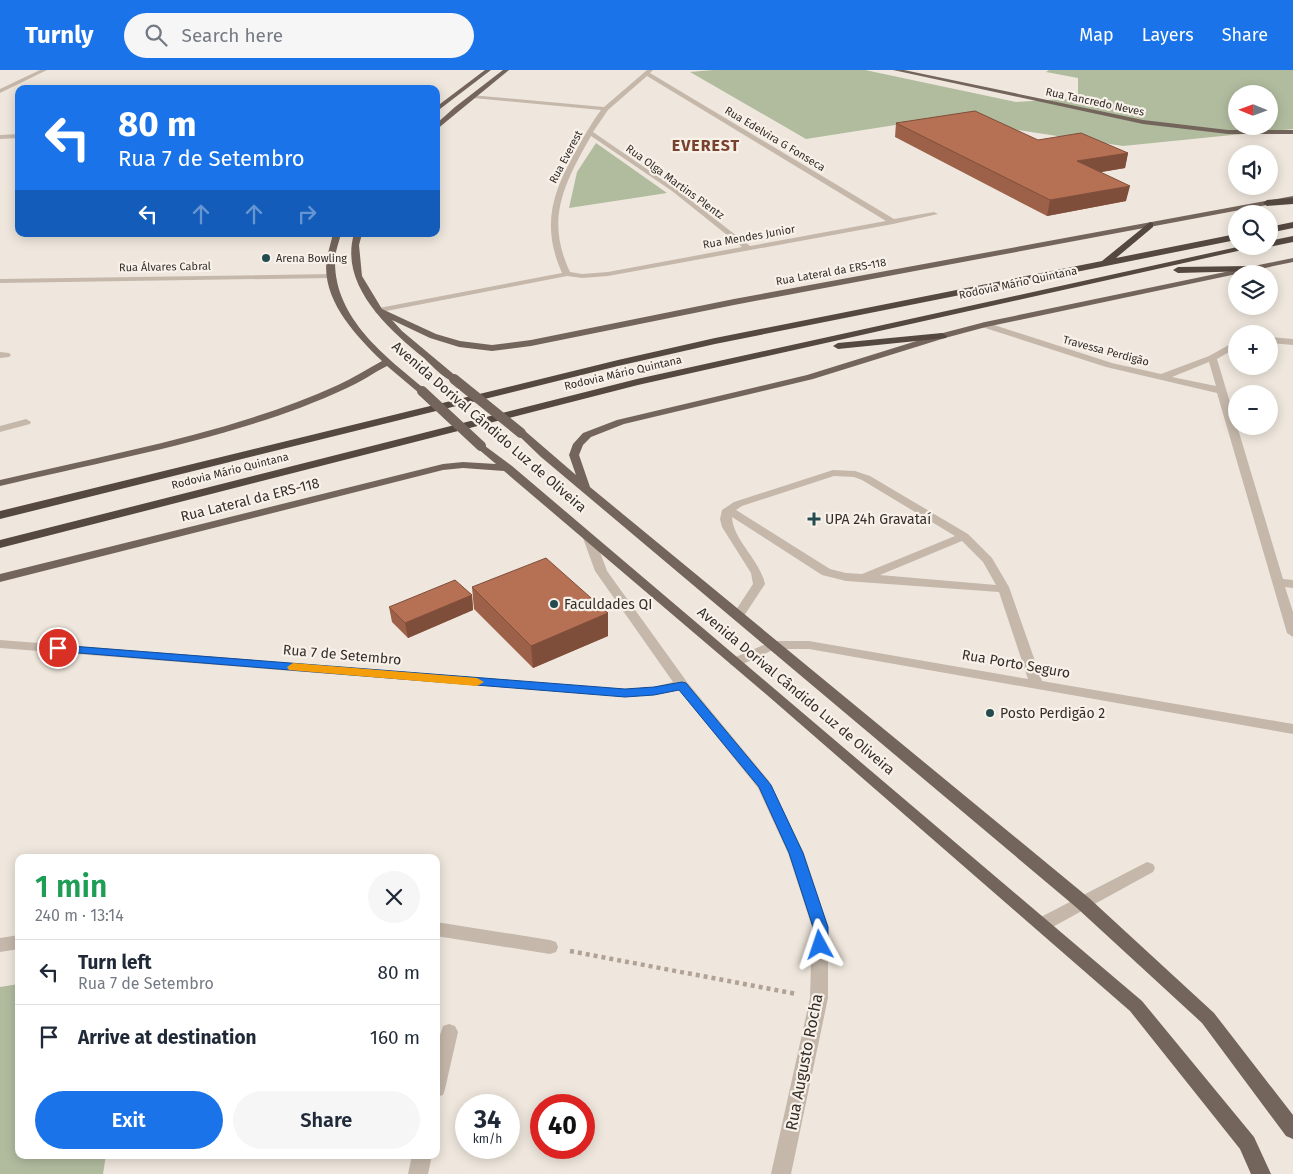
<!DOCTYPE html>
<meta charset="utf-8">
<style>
:root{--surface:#fff;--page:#f6f6f7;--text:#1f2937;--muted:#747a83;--line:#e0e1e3;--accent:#1a73e8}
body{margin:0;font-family:"Fira Sans",sans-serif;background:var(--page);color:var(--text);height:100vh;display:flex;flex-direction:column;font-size:19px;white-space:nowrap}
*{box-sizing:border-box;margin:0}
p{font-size:16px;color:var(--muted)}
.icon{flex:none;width:28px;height:28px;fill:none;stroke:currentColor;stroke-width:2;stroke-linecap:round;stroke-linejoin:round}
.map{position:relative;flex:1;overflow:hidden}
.details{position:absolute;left:15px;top:784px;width:425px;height:305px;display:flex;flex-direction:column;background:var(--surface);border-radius:10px;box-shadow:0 2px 12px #0003}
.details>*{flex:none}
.top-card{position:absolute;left:15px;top:15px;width:425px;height:152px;border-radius:10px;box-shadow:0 2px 12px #0003;background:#1a73e8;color:#fff;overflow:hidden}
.needle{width:32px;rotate:271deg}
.buttons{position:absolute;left:1228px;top:15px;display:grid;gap:10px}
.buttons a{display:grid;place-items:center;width:50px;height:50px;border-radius:50%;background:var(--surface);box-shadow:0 2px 12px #0003;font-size:25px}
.speed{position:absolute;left:455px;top:1024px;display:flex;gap:10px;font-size:25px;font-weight:700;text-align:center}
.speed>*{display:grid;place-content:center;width:65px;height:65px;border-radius:50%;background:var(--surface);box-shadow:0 2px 12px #0003;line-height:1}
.speed small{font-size:12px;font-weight:400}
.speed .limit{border:8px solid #d22;background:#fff;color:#111}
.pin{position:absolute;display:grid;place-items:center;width:42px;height:42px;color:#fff;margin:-21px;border:2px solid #fff;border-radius:50%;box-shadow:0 1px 5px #0007}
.me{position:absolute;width:55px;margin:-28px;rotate:355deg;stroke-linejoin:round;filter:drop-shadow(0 0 4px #0008)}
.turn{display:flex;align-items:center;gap:18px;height:105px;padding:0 20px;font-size:22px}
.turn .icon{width:65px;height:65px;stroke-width:2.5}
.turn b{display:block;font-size:35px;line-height:42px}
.lanes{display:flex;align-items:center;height:48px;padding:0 20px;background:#0003;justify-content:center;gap:25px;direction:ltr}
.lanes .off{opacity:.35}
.round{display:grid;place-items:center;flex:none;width:52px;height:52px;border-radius:26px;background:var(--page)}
.summary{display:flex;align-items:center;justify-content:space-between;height:85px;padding:0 20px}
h1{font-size:30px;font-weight:600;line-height:38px;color:#1e9e55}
.action{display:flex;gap:10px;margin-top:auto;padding:10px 20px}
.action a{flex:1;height:58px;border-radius:30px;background:var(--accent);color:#fff;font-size:20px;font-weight:600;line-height:58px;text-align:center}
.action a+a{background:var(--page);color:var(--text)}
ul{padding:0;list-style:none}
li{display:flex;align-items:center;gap:15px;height:65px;padding:0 20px;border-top:1px solid var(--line)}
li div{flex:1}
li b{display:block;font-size:19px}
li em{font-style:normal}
header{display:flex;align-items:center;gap:30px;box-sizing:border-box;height:70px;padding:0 25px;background:var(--accent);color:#fff}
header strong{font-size:24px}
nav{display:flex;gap:28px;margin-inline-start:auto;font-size:18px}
.search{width:350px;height:45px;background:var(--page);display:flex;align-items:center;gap:12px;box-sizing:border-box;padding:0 18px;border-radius:28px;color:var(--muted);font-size:19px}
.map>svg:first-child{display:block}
</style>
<header>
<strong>Turnly</strong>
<div class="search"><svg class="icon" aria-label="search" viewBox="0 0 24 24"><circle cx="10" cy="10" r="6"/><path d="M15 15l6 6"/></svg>Search here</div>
<nav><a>Map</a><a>Layers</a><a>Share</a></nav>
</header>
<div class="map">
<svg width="1293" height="1104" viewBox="0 0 1293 1104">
<rect width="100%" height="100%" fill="#efe7dd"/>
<g fill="#b1bc9f" fill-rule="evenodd">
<path d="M 713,0 L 865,0 L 1016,32 L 1078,28 L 1078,8 L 1046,2 L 1049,0 L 1293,0 L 1293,59 L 1123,76 L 940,48 L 806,69 L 690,2 ZM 1236,24 L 1269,24 L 1269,56 L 1236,56 Z"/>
<polygon points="596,73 667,123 569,138 577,102"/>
<polygon points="19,914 19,1085 106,1085 103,1104 0,1104 0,917"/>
</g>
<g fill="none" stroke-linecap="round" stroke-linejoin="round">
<polyline stroke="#b1a295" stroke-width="4.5" stroke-dasharray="4 4" stroke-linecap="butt" points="570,881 797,924"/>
<g fill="#c5b8ab" fill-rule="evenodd">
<polygon points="40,0 47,0 0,23 0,19"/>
<path d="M 647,0 L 653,0 L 650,3 L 894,149 L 934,142 L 938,144 L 893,154 L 608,206 L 582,208 L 567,206 L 376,243 L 375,241 L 379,238 L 562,203 C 541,156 552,122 577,79 C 584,66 592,52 601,40 L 473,28 L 471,25 L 604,37 ZM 647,6 L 886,151 L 750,176 L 676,119 L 593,62 L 608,40 ZM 591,66 L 672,121 L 742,177 L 608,202 L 582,204 L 570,202 C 545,149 564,114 591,66 Z"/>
<polygon points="19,64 19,68 0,69 0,65"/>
<polygon points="333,204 333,208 330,208 0,213 0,209"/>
<path d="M 985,252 L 1112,293 L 1161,304 L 1209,286 L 1236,271 L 1236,278 L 1217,289 L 1283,509 L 1293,510 L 1293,518 L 1285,517 L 1293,542 L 1293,567 L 1287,563 L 1217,323 L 1106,297 L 982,257 L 982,253 ZM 1209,292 L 1216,316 L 1172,307 Z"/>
<polygon points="1269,267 1293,269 1293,275 1269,273"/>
<polygon points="0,282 9,283 11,285 9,287 0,288"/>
<polygon points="26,349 31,352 30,354 0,362 0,356"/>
<path d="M 833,400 L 855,401 L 870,406 L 968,464 L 992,488 L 1009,517 L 1042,611 L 1293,654 L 1293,664 L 809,579 L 775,579 L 741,595 L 731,595 L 729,592 L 731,589 L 773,571 L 809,571 L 1028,609 L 999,522 L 846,511 L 822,505 L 732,447 C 733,470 760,490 765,514 L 742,549 L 734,549 L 732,546 L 753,514 L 751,503 L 722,457 L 720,449 L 722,440 L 734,432 ZM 834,406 L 854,407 L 862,410 L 955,466 L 862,504 L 846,503 L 830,499 L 736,440 L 742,436 ZM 962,471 L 983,492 L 996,515 L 880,505 Z"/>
<polygon points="589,465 595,468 607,501 687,612 769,711 804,783 828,857 828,928 791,1104 771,1104 810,928 812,857 788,783 758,718 679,620 654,625 625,627 0,578 0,570 625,619 654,617 673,612 595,501 583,468"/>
<polygon points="1147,792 1153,794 1155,798 1153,802 1049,859 1043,861 1037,859 1035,854 1037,849"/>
<polygon points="436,852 550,870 556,872 558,877 556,882 550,884 436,866"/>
<polygon points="19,865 19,879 0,882 0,868"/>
<polygon points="449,954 455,956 458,962 445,1019 443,1025 436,1027 436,978 443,956"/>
<polygon points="412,1085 432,1085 428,1104 408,1104"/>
</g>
<g fill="#74655c" fill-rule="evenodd">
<polygon points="485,0 491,0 436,42 436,37"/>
<polygon points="503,0 509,0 436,60 436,54 455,37"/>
<polygon points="893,0 904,0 1143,50 1228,60 1293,60 1293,64 1228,64 1143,54"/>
<path d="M 1293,126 L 1293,130 L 734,235 L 531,276 L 492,281 L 459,277 L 430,268 L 392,250 L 402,261 L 457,307 L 457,311 L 454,312 C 443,308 432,296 424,288 C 388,259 339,215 354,164 L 362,164 L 359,175 L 362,206 L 382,239 L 436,264 L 460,271 L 492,275 L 531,270 L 734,229 Z"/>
<path d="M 333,164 L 341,164 C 339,172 335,182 335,190 C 334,248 385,286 425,319 L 425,323 L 419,323 L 387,296 C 373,303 361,312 347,318 C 243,367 112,389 0,416 L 0,410 C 113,383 232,363 338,315 C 353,308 367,299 382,291 C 355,265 320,228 327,187 C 329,179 331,172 333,164 Z"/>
<polygon points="1293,188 1293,192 986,257 945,268 813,309 624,354 591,367 583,375 579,385 590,417 1089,828 1214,943 1293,1045 1293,1069 1286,1066 1202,953 1077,838 541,387 516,363 517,361 525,361 576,405 569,385 573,374 583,363 617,350 807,305 939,264 985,252"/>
<polygon points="481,373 512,396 1142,931 1254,1067 1271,1104 1251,1104 1240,1079 1130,941 767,625 504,401 463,398 443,400 0,512 0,504 443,394 463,392 496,394 477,378 476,376"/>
</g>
<g fill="#544841" fill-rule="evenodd">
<polygon points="1293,128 1293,134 1267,136 1263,133 1267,130"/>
<polygon points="1150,152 1153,153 1153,157 1116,188 1236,164 1236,170 715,274 618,296 0,449 0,441 618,290 715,268 1102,191"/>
<polygon points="1293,152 1293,158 1269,163 1269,157"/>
<polygon points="1293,166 1293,172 1269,177 1267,176 1269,176 1269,171"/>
<polygon points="1242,176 1260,176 638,315 0,478 0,470 637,309"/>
<polygon points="1250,196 1253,197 1253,201 1178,203 1173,200 1178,197"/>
<polygon points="942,263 947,266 946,268 838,279 833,276 838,273"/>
</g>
<g stroke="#74655c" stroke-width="10">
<polyline points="454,309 521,363"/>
<polyline points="422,321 481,376"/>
</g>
</g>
<g fill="#9d6048">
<polygon points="896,53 1038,70 1128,83 1125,98 1100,102 1126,131 1047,146 895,67"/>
<polygon points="472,517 608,543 608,566 533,598 474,539"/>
<polygon points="472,525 473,540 408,568 392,552 389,537"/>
</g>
<g fill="#7f4e3b">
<polygon points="1128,83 1125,98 1073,107 1077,91"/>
<polygon points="1130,116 1126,131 1047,146 1050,130"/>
<polygon points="472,525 473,540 408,568 405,553"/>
<polygon points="608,543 608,566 533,598 531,576"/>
</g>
<g fill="#b67054" stroke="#7f4e3b">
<polygon points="975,41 1038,70 1081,63 1128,83 1077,91 1130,116 1050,130 896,53"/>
<polygon points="546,488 608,543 531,576 472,517"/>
<polygon points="455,510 472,525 405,553 389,537"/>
</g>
<polygon fill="#1a73e8" stroke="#114b97" points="58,575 625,619 654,617 682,612 686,613 771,715 803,783 828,857 828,875 825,879 820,881 815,879 812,875 813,857 789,783 759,717 679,620 654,625 625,627 54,581 53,578 54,576"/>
<polygon fill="#f59e0b" points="293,593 477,608 484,612 477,616 289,600 287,597"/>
<g fill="#244b50" stroke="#f7f1e9" stroke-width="2">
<circle cx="266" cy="188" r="5"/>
<path d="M811.5 441.5h5v5h5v5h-5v5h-5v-5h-5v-5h5z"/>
<circle cx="554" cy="534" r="5"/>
<circle cx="990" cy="643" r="5"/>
</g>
<g text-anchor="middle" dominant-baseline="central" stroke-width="4.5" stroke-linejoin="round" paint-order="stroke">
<g font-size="11" fill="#342d29" stroke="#f7f1e9">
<text transform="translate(1095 32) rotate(12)">Rua Tancredo Neves</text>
<text transform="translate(775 69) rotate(31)">Rua Edelvira G Fonseca</text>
<text transform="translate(566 87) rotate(-62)">Rua Everest</text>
<text transform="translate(675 112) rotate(36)">Rua Olga Martins Plentz</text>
<text transform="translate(749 167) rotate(-10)">Rua Mendes Junior</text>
<text transform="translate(165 197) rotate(-1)">Rua Álvares Cabral</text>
<text transform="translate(831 202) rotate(-10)">Rua Lateral da ERS-118</text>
<text transform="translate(1018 213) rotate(-12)">Rodovia Mário Quintana</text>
<text transform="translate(1106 281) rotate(15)">Travessa Perdigão</text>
<text transform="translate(623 303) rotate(-13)">Rodovia Mário Quintana</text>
<text transform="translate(230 401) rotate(-14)">Rodovia Mário Quintana</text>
</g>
<g font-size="11" fill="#342d29" stroke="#f7f1e9" text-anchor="start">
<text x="276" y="188">Arena Bowling</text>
</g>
<g font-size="14" fill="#342d29" stroke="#f7f1e9">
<text transform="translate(489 357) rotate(41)">Avenida Dorival Cândido Luz de Oliveira</text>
<text transform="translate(250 430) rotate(-14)">Rua Lateral da ERS-118</text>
<text transform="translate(342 585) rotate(5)">Rua 7 de Setembro</text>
<text transform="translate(1016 594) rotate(10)">Rua Porto Seguro</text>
<text transform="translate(796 621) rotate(40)">Avenida Dorival Cândido Luz de Oliveira</text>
</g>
<g font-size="14" fill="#342d29" stroke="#f7f1e9" text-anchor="start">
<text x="825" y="449">UPA 24h Gravataí</text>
<text x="564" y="534">Faculdades QI</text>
<text x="1000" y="643">Posto Perdigão 2</text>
</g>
<g font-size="16" font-weight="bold" letter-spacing="1" fill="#78422d" stroke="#f7f1e9">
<text x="706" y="75">EVEREST</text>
</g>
<g font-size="16" fill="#342d29" stroke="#f7f1e9">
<text transform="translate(804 992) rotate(-79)">Rua Augusto Rocha</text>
</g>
</g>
</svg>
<div class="buttons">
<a><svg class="needle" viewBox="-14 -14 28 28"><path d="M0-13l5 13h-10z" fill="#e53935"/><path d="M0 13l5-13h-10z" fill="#747a83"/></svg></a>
<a><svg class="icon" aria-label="sound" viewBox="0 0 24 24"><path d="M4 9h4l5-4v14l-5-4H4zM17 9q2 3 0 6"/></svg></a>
<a><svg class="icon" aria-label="search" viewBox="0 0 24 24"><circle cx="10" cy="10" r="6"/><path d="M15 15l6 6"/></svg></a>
<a><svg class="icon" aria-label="layers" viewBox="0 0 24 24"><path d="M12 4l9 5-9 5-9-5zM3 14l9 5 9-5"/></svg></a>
<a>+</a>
<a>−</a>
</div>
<div class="speed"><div>34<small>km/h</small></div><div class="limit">40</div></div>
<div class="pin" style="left:58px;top:578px;background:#d93025"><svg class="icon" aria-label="arrive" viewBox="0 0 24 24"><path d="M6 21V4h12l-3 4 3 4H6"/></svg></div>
<svg class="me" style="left:820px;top:875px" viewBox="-20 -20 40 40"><path d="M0-17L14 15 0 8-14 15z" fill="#1a73e8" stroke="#fff" stroke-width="4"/></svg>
<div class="top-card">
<div class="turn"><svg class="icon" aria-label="left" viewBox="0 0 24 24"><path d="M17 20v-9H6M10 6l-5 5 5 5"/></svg><div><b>80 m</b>Rua 7 de Setembro</div></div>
<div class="lanes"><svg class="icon" aria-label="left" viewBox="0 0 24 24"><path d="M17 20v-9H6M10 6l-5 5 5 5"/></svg><svg class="icon off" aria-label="ahead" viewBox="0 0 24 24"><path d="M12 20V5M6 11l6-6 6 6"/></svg><svg class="icon off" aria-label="ahead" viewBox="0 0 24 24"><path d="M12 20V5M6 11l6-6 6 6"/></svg><svg class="icon off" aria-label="right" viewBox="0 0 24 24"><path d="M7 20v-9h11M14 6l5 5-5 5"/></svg></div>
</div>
<section class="details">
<div class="summary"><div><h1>1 min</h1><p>240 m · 13:14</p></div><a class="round"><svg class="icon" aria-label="close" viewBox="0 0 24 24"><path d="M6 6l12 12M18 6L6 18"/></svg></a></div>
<ul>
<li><svg class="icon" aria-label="left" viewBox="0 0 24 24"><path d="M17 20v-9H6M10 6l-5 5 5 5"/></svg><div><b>Turn left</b><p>Rua 7 de Setembro</p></div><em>80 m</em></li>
<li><svg class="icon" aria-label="arrive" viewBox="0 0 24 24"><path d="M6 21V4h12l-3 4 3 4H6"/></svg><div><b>Arrive at destination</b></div><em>160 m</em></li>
</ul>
<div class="action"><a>Exit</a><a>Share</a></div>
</section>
</div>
